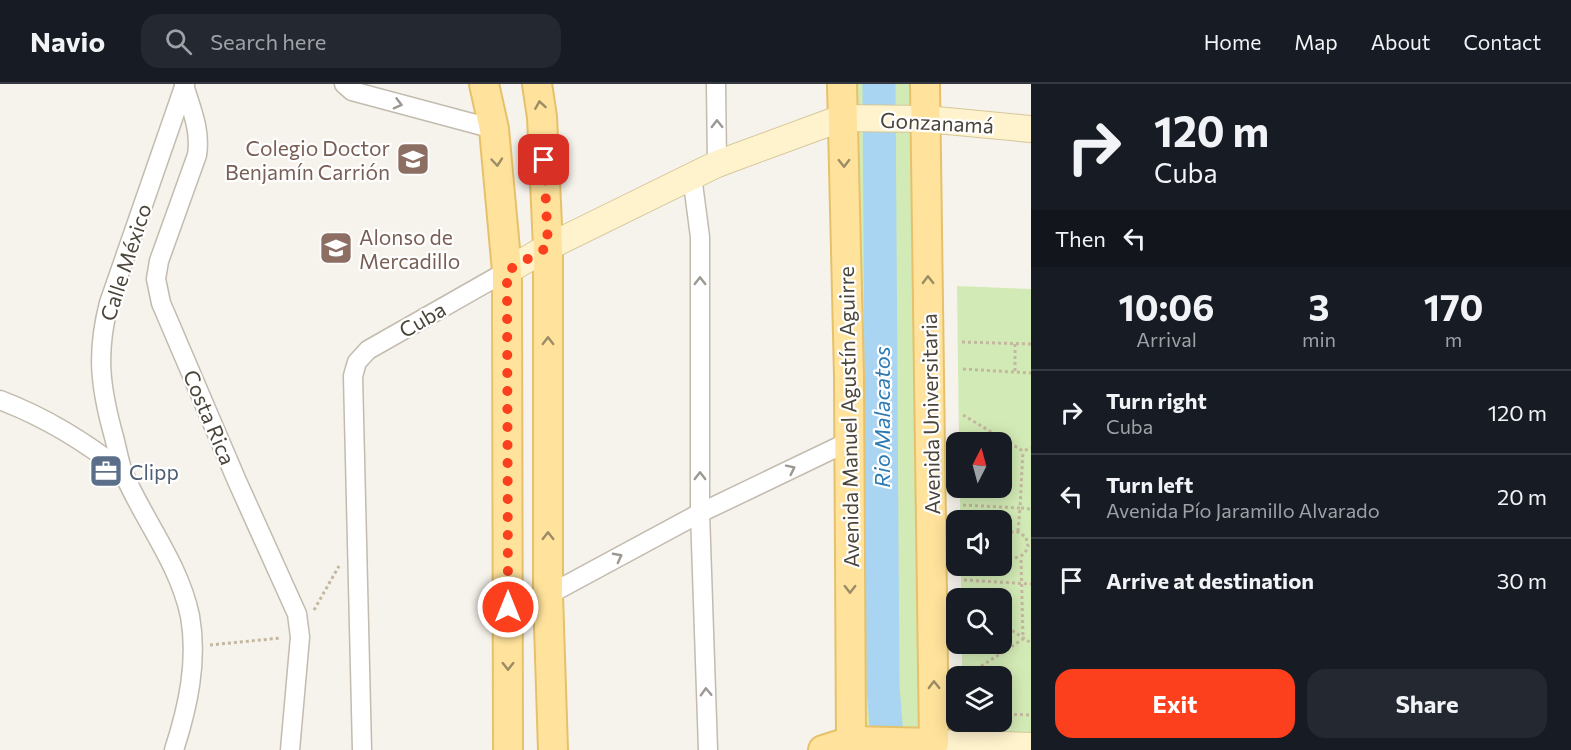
<!DOCTYPE html>
<meta charset="utf-8">
<style>
:root{--surface:#171b24;--page:#242831;--text:#f1f3f6;--muted:#9ea1a6;--line:#363941;--accent:#fc3f1d}
body{margin:0;font-family:Commissioner,sans-serif;background:var(--page);color:var(--text);height:100vh;display:flex;flex-direction:column;font-size:22px;white-space:nowrap}
*{box-sizing:border-box;margin:0}
p{font-size:20px;color:var(--muted)}
.icon{flex:none;width:33px;height:33px;fill:none;stroke:currentColor;stroke-width:2;stroke-linecap:round;stroke-linejoin:round}
.map{position:relative;flex:1;overflow:hidden}
.details{display:flex;flex-direction:column;background:var(--surface);width:540px}
.details>*{flex:none}
.guide{background:#171b24;color:var(--text);overflow:hidden}
.needle{width:39px;rotate:6deg}
.fabs{position:absolute;left:946px;top:348px;display:grid;gap:12px}
.fabs a{display:grid;place-items:center;width:66px;height:66px;border-radius:12px;background:var(--surface);box-shadow:0 3px 15px #0003;font-size:30px}
.pin{position:absolute;display:grid;place-items:center;width:51px;height:51px;color:#fff;margin:-26px;border-radius:12px;box-shadow:0 3px 9px #0006}
.me{position:absolute;width:66px;margin:-33px;rotate:0deg;stroke-linejoin:round;filter:drop-shadow(0 0 4px #0008)}
.turn{display:flex;align-items:center;gap:21px;height:126px;padding:0 24px;font-size:27px}
.turn .icon{width:78px;height:78px;stroke-width:2.5}
.turn b{display:block;font-size:42px;line-height:51px}
.then{display:flex;align-items:center;height:57px;padding:0 24px;background:#0003;gap:12px;font-size:22px}
.eta{display:flex;justify-content:space-evenly;align-items:center;height:102px;text-align:center}
.eta b{font-size:36px;font-weight:700;line-height:42px}
.cta{display:flex;gap:12px;margin-top:auto;padding:12px 24px}
.cta a{flex:1;height:69px;border-radius:18px;background:var(--accent);color:#fff;font-size:24px;font-weight:700;line-height:69px;text-align:center}
.cta a+a{background:var(--page);color:var(--text)}
ul{padding:0;list-style:none}
li{display:flex;align-items:center;gap:18px;height:84px;padding:0 24px;border-top:2px solid var(--line)}
li div{flex:1}
li b{display:block;font-size:22px}
li em{font-style:normal}
header{display:flex;align-items:center;gap:36px;box-sizing:border-box;height:84px;padding:0 30px;background:var(--surface);border-bottom:2px solid var(--line)}
header strong{font-size:28px}
nav{display:flex;gap:33px;margin-inline-start:auto;font-size:21px}
.search{width:420px;height:54px;background:var(--page);display:flex;align-items:center;gap:15px;box-sizing:border-box;padding:0 21px;border-radius:18px;color:var(--muted);font-size:22px}
main{display:flex;flex:1;min-height:0}
.map>svg:first-child{display:block}
</style>
<header>
<strong>Navio</strong>
<div class="search"><svg class="icon" aria-label="search" viewBox="0 0 24 24"><circle cx="10" cy="10" r="6"/><path d="M15 15l6 6"/></svg>Search here</div>
<nav><a>Home</a><a>Map</a><a>About</a><a>Contact</a></nav>
</header>
<main>
<div class="map">
<svg width="1031" height="666" viewBox="0 0 1031 666">
<rect width="100%" height="100%" fill="#f6f3ec"/>
<g fill="#d2eab5">
<polygon points="842,0 925,0 934,659 851,666"/>
<polygon points="957,202 1031,205 1031,655 963,654 963,638 1002,638 1002,592 962,592 962,560 1002,560 1002,514 961,514 961,482 1002,482 1002,436 960,436 960,404 1002,404 1002,358 959,358"/>
</g>
<g fill="none" stroke-linecap="round" stroke-linejoin="round">
<polyline stroke="#a9d4f2" stroke-width="33" points="879,0 883,603 888,666"/>
<g stroke="#c2bbae" stroke-width="21">
<g id="street">
<polyline points="344,0 352,7 494,45"/>
<polyline points="716,0 717,80"/>
<path d="M 184,1 C 191,24 201,46 197,71 L 159,177 L 156,195 L 161,219 L 237,397 L 297,530 L 300,553 L 290,666"/>
<polyline points="692,92 700,153 700,429 708,666"/>
<path d="M 0,316 C 47,334 83,357 123,387"/>
<polyline points="508,523 548,511 700,429 850,357"/>
<path d="M 174,666 C 188,623 198,577 190,532 C 179,479 144,437 123,388 C 119,377 117,364 114,353 C 100,303 96,269 109,219 L 185,0"/>
<polyline points="362,666 353,292 357,278 368,266 507,187"/>
</g>
</g>
<g stroke="#d6c79b" stroke-width="28">
<g id="secondary">
<polyline points="507,187 548,163 717,80 842,34 926,35 1031,45"/>
<polyline points="934,659 1031,662"/>
</g>
</g>
<g stroke="#e6c16a" stroke-width="32">
<g id="primary">
<polyline points="484,0 494,45 507,187 508,666"/>
<polyline points="537,0 542,33 548,163 548,511 553,666"/>
<polyline points="842,0 849,292 851,657"/>
<polyline points="823,666 851,657 934,659 925,0"/>
</g>
</g>
<g stroke="#c4b79f" stroke-width="3" stroke-dasharray="3 3" stroke-linecap="butt">
<polyline points="962,258 1031,260"/>
<polyline points="1015,260 1015,288"/>
<polyline points="963,285 1031,289"/>
<polyline points="963,331 1023,367 1031,364"/>
<polyline points="963,421 1020,424 1023,367"/>
<polyline points="1018,447 1020,424 1031,425"/>
<path d="M 1002,456 L 1009,448 L 1018,448 L 1026,453 L 1028,462 C 1024,476 1010,477 1002,466"/>
<polyline points="964,496 1031,500"/>
<polyline points="964,514 965,514"/>
<polyline points="314,526 339,482"/>
<polyline points="1002,540 1031,559"/>
<polyline points="210,561 281,554"/>
<polyline points="966,592 1023,555 1021,473"/>
<polyline points="1002,630 1031,631"/>
</g>
<use href="#street" stroke="#fff" stroke-width="18"/>
<use href="#secondary" stroke="#fff3cd" stroke-width="26"/>
<use href="#primary" stroke="#ffe39c" stroke-width="28"/>
</g>
<defs><path id="oneway-chevron" d="M-2-3.5L2.5 0L-2 3.5" fill="none" stroke-width="1.6" stroke-linecap="round" stroke-linejoin="round" transform="scale(1.5)"/></defs>
<g stroke="#9c9892">
<use href="#oneway-chevron" transform="translate(398 20) rotate(15)"/>
<use href="#oneway-chevron" transform="translate(717 40) rotate(-91)"/>
<use href="#oneway-chevron" transform="translate(700 197) rotate(-90)"/>
<use href="#oneway-chevron" transform="translate(791 385) rotate(-26)"/>
<use href="#oneway-chevron" transform="translate(700 392) rotate(-90)"/>
<use href="#oneway-chevron" transform="translate(618 473) rotate(-28)"/>
<use href="#oneway-chevron" transform="translate(706 608) rotate(-92)"/>
</g>
<g stroke="#9c8c66">
<use href="#oneway-chevron" transform="translate(540 21) rotate(-99)"/>
<use href="#oneway-chevron" transform="translate(497 78) rotate(85)"/>
<use href="#oneway-chevron" transform="translate(844 79) rotate(89)"/>
<use href="#oneway-chevron" transform="translate(928 196) rotate(-91)"/>
<use href="#oneway-chevron" transform="translate(548 257) rotate(-90)"/>
<use href="#oneway-chevron" transform="translate(548 452) rotate(-90)"/>
<use href="#oneway-chevron" transform="translate(850 505) rotate(90)"/>
<use href="#oneway-chevron" transform="translate(508 582) rotate(90)"/>
<use href="#oneway-chevron" transform="translate(934 601) rotate(-91)"/>
</g>
<g fill="none" stroke-linecap="round" stroke-linejoin="round">
<polyline stroke="#fc3f1d" stroke-width="10" stroke-dasharray="0 18" points="508,523 507,187 548,163 544,76"/>
</g>
<defs>
<g id="school-square" transform="scale(1.725)"><rect x="-9" y="-9" width="18" height="18" rx="4" fill="#8d6e63" stroke="#fff"/><path d="M0-5L7-2L0 1L-7-2ZM-4 1L0 2.5L4 1V4Q0 6-4 4Z" fill="#fff"/></g>
<g id="office-square" transform="scale(1.725)"><rect x="-9" y="-9" width="18" height="18" rx="4" fill="#5c6f8a" stroke="#fff"/><path d="M-6-3h4V-5.5h4V-3h4V5H-6ZM-1-4.5V-3h2v-1.5ZM-6 0V1H6V0Z" fill="#fff"/></g>
</defs>
<g fill-rule="evenodd">
<use href="#school-square" x="413" y="75"/>
<use href="#school-square" x="336" y="164"/>
<use href="#office-square" x="106" y="387"/>
</g>
<g text-anchor="middle" dominant-baseline="central" stroke-width="4.5" stroke-linejoin="round" paint-order="stroke">
<g font-size="21" fill="#4b4439" stroke="#fff">
<text transform="translate(937 38) rotate(3)">Gonzanamá</text>
<text transform="translate(125 178) rotate(-72)">Calle México</text>
<text transform="translate(422 235) rotate(-30)">Cuba</text>
<text transform="translate(930 330) rotate(-91)">Avenida Universitaria</text>
<text transform="translate(210 333) rotate(67)">Costa Rica</text>
<text transform="translate(848 333) rotate(-91)">Avenida Manuel Agustín Aguirre</text>
</g>
<g font-size="21" fill="#785e54" stroke="#fff" text-anchor="end">
<text x="390" y="63">Colegio Doctor<tspan x="390" dy="24">Benjamín Carrión</tspan></text>
<text x="359" y="152" text-anchor="start">Alonso de<tspan x="359" dy="24">Mercadillo</tspan></text>
</g>
<g font-size="21" fill="#4e5e75" stroke="#fff" text-anchor="start">
<text x="129" y="387">Clipp</text>
</g>
<g font-size="22" font-style="italic" fill="#2e7ab2" stroke="#fff">
<text transform="translate(881 333) rotate(-90)">Rio Malacatos</text>
</g>
</g>
</svg>
<div class="fabs">
<a><svg class="needle" viewBox="-14 -14 28 28"><path d="M0-13l5 13h-10z" fill="#e53935"/><path d="M0 13l5-13h-10z" fill="#9ea1a6"/></svg></a>
<a><svg class="icon" aria-label="sound" viewBox="0 0 24 24"><path d="M4 9h4l5-4v14l-5-4H4zM17 9q2 3 0 6"/></svg></a>
<a><svg class="icon" aria-label="search" viewBox="0 0 24 24"><circle cx="10" cy="10" r="6"/><path d="M15 15l6 6"/></svg></a>
<a><svg class="icon" aria-label="layers" viewBox="0 0 24 24"><path d="M12 4l9 5-9 5-9-5zM3 14l9 5 9-5"/></svg></a>
</div>
<div class="pin" style="left:544px;top:76px;background:#d93025"><svg class="icon" aria-label="arrive" viewBox="0 0 24 24"><path d="M6 21V4h12l-3 4 3 4H6"/></svg></div>
<svg class="me" style="left:508px;top:523px" viewBox="-20 -20 40 40"><circle r="17" fill="#fc3f1d" stroke="#fff" stroke-width="3"/><path d="M0-11L8 9 0 5-8 9z" fill="#fff"/></svg>
</div>
<section class="details">
<div class="guide">
<div class="turn"><svg class="icon" aria-label="right" viewBox="0 0 24 24"><path d="M7 20v-9h11M14 6l5 5-5 5"/></svg><div><b>120 m</b>Cuba</div></div>
<div class="then">Then<svg class="icon" aria-label="left" viewBox="0 0 24 24"><path d="M17 20v-9H6M10 6l-5 5 5 5"/></svg></div>
</div>
<div class="eta">
<div><b>10:06</b><p>Arrival</p></div>
<div><b>3</b><p>min</p></div>
<div><b>170</b><p>m</p></div>
</div>
<ul>
<li><svg class="icon" aria-label="right" viewBox="0 0 24 24"><path d="M7 20v-9h11M14 6l5 5-5 5"/></svg><div><b>Turn right</b><p>Cuba</p></div><em>120 m</em></li>
<li><svg class="icon" aria-label="left" viewBox="0 0 24 24"><path d="M17 20v-9H6M10 6l-5 5 5 5"/></svg><div><b>Turn left</b><p>Avenida Pío Jaramillo Alvarado</p></div><em>20 m</em></li>
<li><svg class="icon" aria-label="arrive" viewBox="0 0 24 24"><path d="M6 21V4h12l-3 4 3 4H6"/></svg><div><b>Arrive at destination</b></div><em>30 m</em></li>
</ul>
<div class="cta"><a>Exit</a><a>Share</a></div>
</section>
</main>
